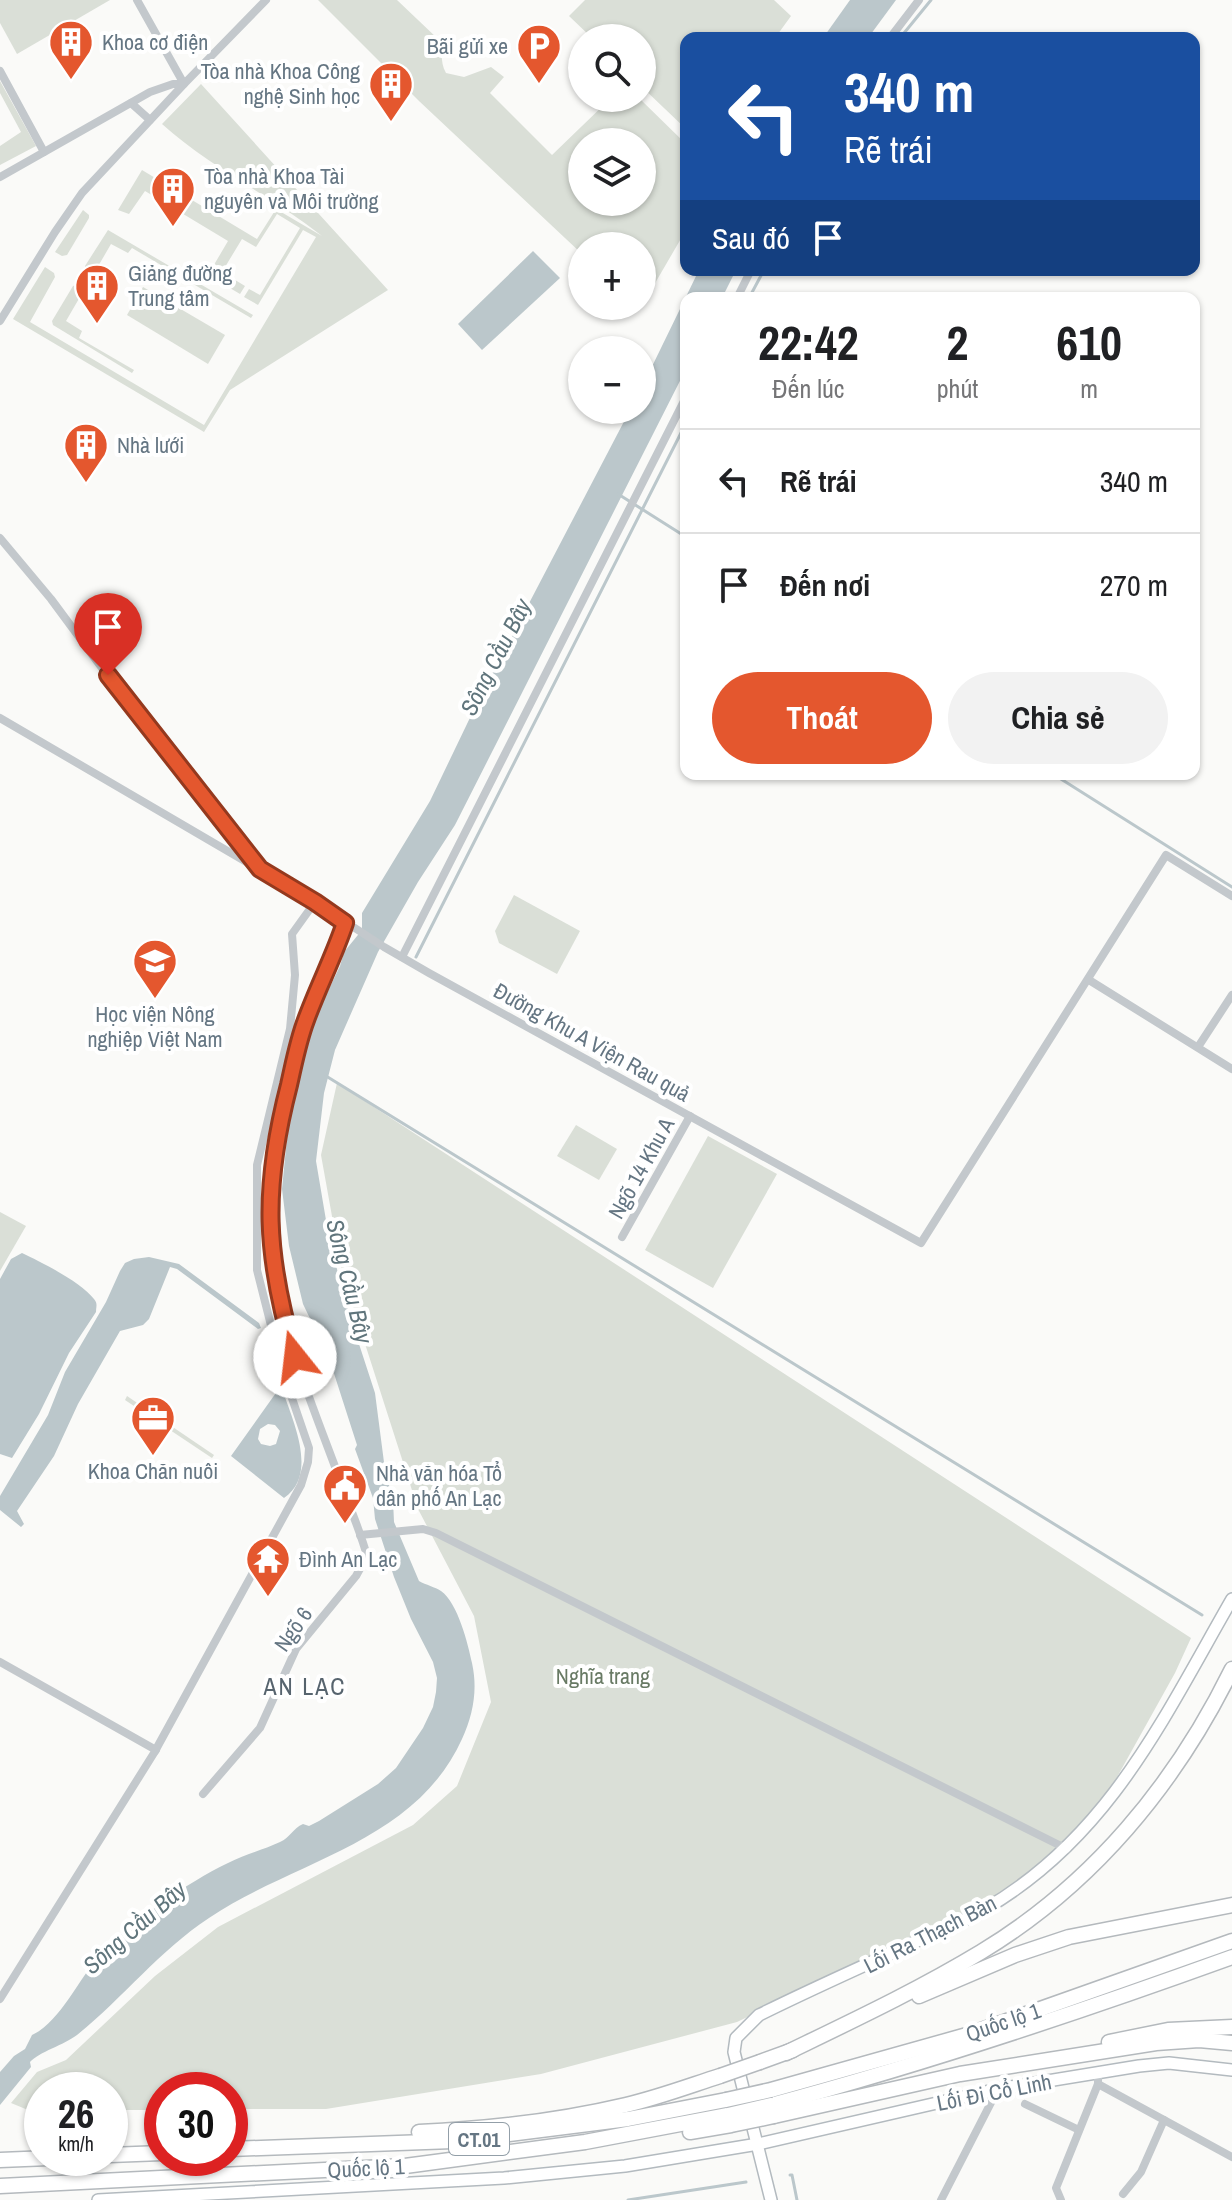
<!DOCTYPE html>
<html lang="vi">
<meta charset="utf-8">
<style>
:root{--surface:#fff;--page:#f2f2f2;--text:#202124;--muted:#757577;--line:#e0e0e0;--accent:#e4572e}
body{margin:0;font-family:"Archivo Narrow",sans-serif;background:var(--page);color:var(--text);height:100vh;display:flex;flex-direction:column;font-size:30px;white-space:nowrap}
*{box-sizing:border-box;margin:0}
p{font-size:26px;color:var(--muted)}
.icon{flex:none;width:44px;height:44px;fill:none;stroke:currentColor;stroke-width:2;stroke-linecap:round;stroke-linejoin:round}
.map{position:relative;flex:1;overflow:hidden}
.sheet{position:absolute;left:680px;top:292px;width:520px;height:488px;display:flex;flex-direction:column;background:var(--surface);border-radius:16px;box-shadow:0 2px 6px #0004}
.sheet>*{flex:none}
.guide{position:absolute;left:680px;top:32px;width:520px;height:244px;border-radius:16px;box-shadow:0 2px 6px #0004;background:#1a4fa0;color:#fff;overflow:hidden}
.tools{position:absolute;left:568px;top:24px;display:grid;gap:16px}
.tools a{display:grid;place-items:center;width:88px;height:88px;border-radius:50%;background:var(--surface);box-shadow:0 2px 6px #0004;font-size:40px}
.speed{position:absolute;left:24px;top:2072px;display:flex;gap:16px;font-size:40px;font-weight:700;text-align:center}
.speed>*{display:grid;place-content:center;width:104px;height:104px;border-radius:50%;background:var(--surface);box-shadow:0 2px 6px #0004;line-height:1}
.speed small{font-size:20px;font-weight:400}
.speed .limit{border:12px solid #d22;background:#fff;color:#111}
.pin{position:absolute;display:grid;place-items:center;width:68px;height:68px;color:#fff;margin:-82px -34px;border-radius:50% 50% 50% 0;rotate:-45deg;box-shadow:0 0 8px #0007}
.pin .icon{rotate:45deg}
.me{position:absolute;width:88px;margin:-44px;rotate:344deg;stroke-linejoin:round;filter:drop-shadow(0 0 6px #0008)}
.turn{display:flex;align-items:center;gap:28px;height:168px;padding:0 32px;font-size:36px}
.turn .icon{width:104px;height:104px;stroke-width:2.5}
.turn b{display:block;font-size:56px;line-height:68px}
.then{display:flex;align-items:center;height:76px;padding:0 32px;background:#0003;gap:16px;font-size:30px}
.eta{display:flex;justify-content:space-evenly;align-items:center;height:136px;text-align:center}
.eta b{font-size:48px;font-weight:700;line-height:56px}
.button{display:flex;gap:16px;margin-top:auto;padding:16px 32px}
.button a{flex:1;height:92px;border-radius:48px;background:var(--accent);color:#fff;font-size:32px;font-weight:700;line-height:92px;text-align:center}
.button a+a{background:var(--page);color:var(--text)}
ul{padding:0;list-style:none}
li{display:flex;align-items:center;gap:24px;height:104px;padding:0 32px;border-top:2px solid var(--line)}
li div{flex:1}
li b{display:block;font-size:30px}
li em{font-style:normal}
.map>svg:first-child{display:block}
</style>
<div class="map">
<svg width="1232" height="2200" viewBox="0 0 1232 2200">
<rect width="100%" height="100%" fill="#fafaf8"/>
<g fill="#dadfd7" fill-rule="evenodd">
<polygon points="0,0 110,0 17,54 0,23"/>
<path d="M 318,0 L 397,0 L 438,39 C 444,49 439,61 446,73 L 464,77 L 491,67 L 504,77 L 490,93 L 552,155 L 611,98 L 639,98 L 686,144 L 686,230 L 640,309 L 637,306 L 642,306 L 642,246 L 582,246 L 582,254 L 419,101 ZM 582,142 L 642,142 L 642,202 L 582,202 Z"/>
<polygon points="585,0 774,0 791,16 775,38 686,38 686,129 642,87 642,38 592,38 569,16"/>
<polygon points="0,81 36,146 0,165 0,146 21,132 0,93"/>
<path d="M 201,84 L 388,290 L 230,390 L 204,432 L 13,319 L 45,267 L 54,273 L 55,277 L 30,322 L 204,425 L 316,237 L 303,230 L 258,305 L 244,297 L 249,289 L 260,295 L 300,228 L 277,214 L 256,247 L 242,239 L 222,272 L 245,286 L 240,294 L 208,275 L 228,241 L 145,191 L 129,214 L 118,210 L 142,170 L 257,239 L 276,209 L 322,236 C 270,195 211,168 162,124 Z"/>
<polygon points="83,210 89,215 89,218 67,255 62,256 55,252"/>
<polygon points="108,230 253,315 251,318 132,248 128,253 111,244 93,275 85,270 85,266"/>
<polygon points="76,285 84,290 66,321 82,331 79,338 134,370 132,373 53,325 52,321 73,286"/>
<polygon points="143,287 225,335 208,364 127,315"/>
<polygon points="514,895 580,931 557,974 499,943 495,931"/>
<polygon points="337,1083 1191,1638 1175,1673 1101,1806 1038,1871 982,1904 737,2022 541,2074 326,2109 230,2109 230,2090 162,2090 162,2110 110,2110 110,2090 42,2090 42,2110 28,2110 11,2103 37,2072 66,2060 155,1976 218,1927 413,1825 457,1786 491,1702 474,1616 418,1509 342,1272 321,1155"/>
<polygon points="576,1125 617,1149 599,1180 557,1156"/>
<polygon points="708,1136 777,1174 713,1288 645,1250"/>
<polygon points="0,1212 26,1226 0,1271"/>
<polygon points="127,1396 214,1455 212,1458 125,1400"/>
</g>
<g fill="#bbc7cb" fill-rule="evenodd">
<polygon points="850,0 896,0 868,38 823,38"/>
<polygon points="533,251 560,278 482,350 458,324"/>
<path d="M 699,270 L 736,270 L 722,298 L 686,298 L 686,369 L 455,825 L 418,882 L 378,952 L 335,1050 L 324,1093 L 316,1161 L 328,1232 L 344,1298 L 375,1393 L 385,1470 L 393,1500 L 394,1522 L 419,1581 C 426,1585 435,1587 441,1591 C 458,1603 468,1644 472,1663 C 478,1690 473,1715 462,1739 C 415,1843 295,1860 209,1918 C 159,1951 123,1998 77,2035 C 64,2045 39,2052 30,2062 L 31,2067 L 0,2105 L 0,2072 L 14,2056 L 25,2049 L 32,2035 C 59,2023 79,1979 99,1956 C 129,1923 188,1882 228,1863 C 245,1854 263,1850 280,1842 C 290,1838 293,1828 303,1824 L 309,1826 L 319,1821 L 378,1784 L 396,1768 L 423,1728 L 433,1707 L 436,1692 L 437,1678 L 433,1662 L 411,1619 L 394,1577 L 375,1519 L 373,1498 L 355,1449 L 357,1445 L 329,1358 L 303,1304 L 289,1246 L 282,1189 L 290,1107 L 305,1052 L 316,1016 L 340,966 L 344,952 L 362,930 L 362,913 L 430,801 L 479,699 L 630,410 L 642,410 L 642,387 Z"/>
<path d="M 22,1253 C 41,1262 81,1282 94,1299 C 98,1304 96,1306 96,1312 L 69,1353 L 39,1414 L 12,1458 L 0,1454 L 0,1279 L 11,1259 Z"/>
<polygon points="149,1257 179,1264 259,1323 261,1328 258,1329 177,1269 170,1267 149,1319 143,1325 120,1331 78,1404 54,1456 17,1511 24,1524 21,1527 0,1510 0,1496 48,1415 65,1372 106,1302 120,1271 125,1263 134,1259"/>
<path d="M 278,1390 L 285,1397 C 295,1426 317,1476 284,1498 L 231,1456 ZM 268,1424 L 275,1425 L 280,1431 L 276,1444 L 270,1446 L 261,1444 L 258,1439 L 260,1429 Z"/>
</g>
<g fill="none" stroke-linecap="round" stroke-linejoin="round">
<g stroke="#bbc7cb" stroke-width="3">
<polyline points="900,38 931,0"/>
<polyline points="749,298 764,270"/>
<polyline points="618,494 686,537"/>
<polyline points="1053,774 1232,887"/>
<polyline points="416,957 686,423"/>
<polyline points="326,1076 1202,1615"/>
<polyline points="790,2175 792,2175 797,2200"/>
<polyline points="628,2200 746,2182"/>
</g>
<g stroke="#b3babf" stroke-width="14">
<g id="secondary">
<polyline points="98,2200 504,2178 625,2166 758,2144 998,2089 1139,2066 1169,2063 1232,2070"/>
<path d="M 771,2200 L 734,2052 L 736,2038 L 759,2015 C 815,1987 873,1962 930,1935 C 948,1926 968,1920 985,1909 C 1109,1837 1163,1719 1232,1599"/>
</g>
</g>
<g stroke="#b4b9bd" stroke-width="17">
<g id="highway">
<polyline points="919,1996 1015,1955 1069,1937 1232,1905"/>
<polyline points="1109,2042 1168,2030 1232,2027"/>
<path d="M 786,2053 C 852,2021 918,1990 981,1952 C 1092,1885 1175,1785 1232,1669"/>
<polyline points="760,2062 793,2050"/>
<polyline points="771,2090 967,2035 1232,1941"/>
<path d="M 771,2105 C 928,2063 1080,2012 1232,1957"/>
<polyline points="774,2116 960,2074 1156,2043 1199,2040 1232,2043"/>
<path d="M 419,2132 C 488,2129 558,2121 626,2105 C 657,2098 689,2086 720,2076"/>
<polyline points="690,2132 731,2125"/>
<polyline points="230,2149 453,2141 628,2119 726,2100"/>
<polyline points="110,2155 162,2153"/>
<polyline points="0,2160 49,2158"/>
<polyline points="0,2186 405,2166 585,2142 728,2115"/>
</g>
</g>
<g stroke="#c3c8cc" stroke-width="8">
<polyline points="890,38 919,0"/>
<polyline points="0,71 44,152"/>
<polyline points="131,103 150,120"/>
<polyline points="0,177 150,92 173,84 184,84 266,0"/>
<polyline points="737,298 751,270"/>
<polyline points="0,321 55,232 82,193 184,84 137,0"/>
<polyline points="0,538 51,599 142,722 257,865"/>
<polyline points="0,718 315,902 384,947 429,973 921,1243 1166,855 1232,896"/>
<polyline points="402,957 686,397"/>
<polyline points="1089,980 1232,1069"/>
<polyline points="1198,1047 1232,995"/>
<polyline points="622,1237 690,1116"/>
<polyline points="360,1535 423,1529 436,1533 1067,1849"/>
<polyline points="0,1662 156,1750"/>
<path d="M 203,1794 L 260,1728 L 296,1649 L 356,1576 L 367,1556 C 362,1537 354,1518 347,1499 C 330,1452 311,1405 295,1357 C 256,1239 266,1140 305,1024 C 316,989 334,958 345,923"/>
<polyline points="0,1999 154,1753 301,1485 308,1462 309,1448 282,1369 257,1270 257,1165 290,1029 295,975 292,934 315,902"/>
<polyline points="1098,2084 1232,2157"/>
<polyline points="1025,2104 1079,2130"/>
<polyline points="1123,2194 1141,2172 1164,2120"/>
<polyline points="941,2200 998,2089"/>
<polyline points="1061,2200 1056,2188 1098,2084 1098,2078"/>
</g>
<use href="#secondary" stroke="#fff" stroke-width="11"/>
<use href="#highway" stroke="#fff" stroke-width="14"/>
<g stroke="#b4b9bd" stroke-width="17" stroke-linecap="butt">
<g id="highway-bridge">
<polyline points="720,2076 760,2062"/>
<polyline points="726,2100 771,2090"/>
<polyline points="728,2115 771,2105"/>
<polyline points="731,2125 774,2116"/>
</g>
</g>
<use href="#highway-bridge" stroke="#fff" stroke-width="14"/>
</g>
<g fill="none" stroke-linecap="round" stroke-linejoin="round">
<g stroke="#94391e" stroke-width="20">
<path id="route" d="M 108,675 L 260,869 L 315,902 L 345,923 C 334,956 318,987 306,1020 C 298,1041 294,1063 289,1085 C 262,1189 265,1255 295,1357"/>
</g>
<use href="#route" stroke="#e4572e" stroke-width="14"/>
</g>
<defs>
<g id="building-pin" transform="scale(2.3)"><path d="M0 17L-7.5 6A9.5 9.5 0 1 1 7.5 6Z" fill="#e4572e" stroke="#fff"/><path d="M-4-6H4V6H1V3H-1V6H-4ZM-2.5-4.3h1.7v1.8h-1.7ZM.8-4.3h1.7v1.8H.8ZM-2.5-1h1.7V.8h-1.7ZM.8-1h1.7V.8H.8Z" fill="#fff"/></g>
<g id="parking-pin" transform="scale(2.3)"><path d="M0 17L-7.5 6A9.5 9.5 0 1 1 7.5 6Z" fill="#e4572e" stroke="#fff"/><path d="M-3.5-5.5H1a3.5 3.5 0 0 1 0 7H-1V5.5H-3.5ZM-1-3.4V-.6H.8a1.4 1.4 0 0 0 0-2.8Z" fill="#fff"/></g>
<g id="university-pin" transform="scale(2.3)"><path d="M0 17L-7.5 6A9.5 9.5 0 1 1 7.5 6Z" fill="#e4572e" stroke="#fff"/><path d="M0-5L7-2L0 1L-7-2ZM-4 1L0 2.5L4 1V4Q0 6-4 4Z" fill="#fff"/></g>
<g id="office-pin" transform="scale(2.3)"><path d="M0 17L-7.5 6A9.5 9.5 0 1 1 7.5 6Z" fill="#e4572e" stroke="#fff"/><path d="M-6-3h4V-5.5h4V-3h4V5H-6ZM-1-4.5V-3h2v-1.5ZM-6 0V1H6V0Z" fill="#fff"/></g>
<g id="civic-pin" transform="scale(2.3)"><path d="M0 17L-7.5 6A9.5 9.5 0 1 1 7.5 6Z" fill="#e4572e" stroke="#fff"/><path d="M-.6-6.5H3V-4.5H.6V-3L4-1V1h2V6H-6V1h2V-1L-.6-3ZM-1.2 2.5V6h2.4V2.5Z" fill="#fff"/></g>
<g id="temple-pin" transform="scale(2.3)"><path d="M0 17L-7.5 6A9.5 9.5 0 1 1 7.5 6Z" fill="#e4572e" stroke="#fff"/><path d="M0-6L5-2H3V0L6.5 2.5H4V6H1.5V3h-3V6H-4V2.5H-6.5L-3 0V-2H-5Z" fill="#fff"/></g>
</defs>
<g fill-rule="evenodd">
<use href="#building-pin" x="71" y="42"/>
<use href="#parking-pin" x="539" y="46"/>
<use href="#building-pin" x="391" y="84"/>
<use href="#building-pin" x="173" y="189"/>
<use href="#building-pin" x="97" y="286"/>
<use href="#building-pin" x="86" y="445"/>
<use href="#university-pin" x="155" y="961"/>
<use href="#office-pin" x="153" y="1418"/>
<use href="#civic-pin" x="345" y="1486"/>
<use href="#temple-pin" x="268" y="1559"/>
</g>
<g text-anchor="middle" dominant-baseline="central" stroke-width="8" stroke-linejoin="round" paint-order="stroke">
<rect fill="#fff" stroke="#939fa8" stroke-width="2" x="449" y="2123" width="60" height="32" rx="6"/>
<g font-size="20" font-weight="bold" fill="#657683">
<text x="479" y="2139">CT.01</text>
</g>
<g font-size="22" fill="#657683" stroke="#fff" text-anchor="start">
<text x="102" y="42">Khoa cơ điện</text>
<text x="508" y="46" text-anchor="end">Bãi gửi xe</text>
<text x="360" y="71" text-anchor="end">Tòa nhà Khoa Công<tspan x="360" dy="25">nghệ Sinh học</tspan></text>
<text x="204" y="176">Tòa nhà Khoa Tài<tspan x="204" dy="25">nguyên và Môi trường</tspan></text>
<text x="128" y="273">Giảng đường<tspan x="128" dy="25">Trung tâm</tspan></text>
<text x="117" y="445">Nhà lưới</text>
<text x="155" y="1014" text-anchor="middle">Học viện Nông<tspan x="155" dy="25">nghiệp Việt Nam</tspan></text>
<text x="153" y="1471" text-anchor="middle">Khoa Chăn nuôi</text>
<text x="376" y="1473">Nhà văn hóa Tổ<tspan x="376" dy="25">dân phố An Lạc</tspan></text>
<text x="299" y="1559">Đình An Lạc</text>
</g>
<g font-size="22" fill="#657683" stroke="#fff">
<text transform="translate(592 1042) rotate(29)">Đường Khu A Viện Rau quả</text>
<text transform="translate(641 1168) rotate(-61)">Ngõ 14 Khu A</text>
<text transform="translate(293 1629) rotate(-55)">Ngõ 6</text>
<text transform="translate(930 1934) rotate(-27)">Lối Ra Thạch Bàn</text>
<text transform="translate(1003 2022) rotate(-19)">Quốc lộ 1</text>
<text transform="translate(994 2092) rotate(-11)">Lối Đi Cổ Linh</text>
<text transform="translate(366 2168) rotate(-3)">Quốc lộ 1</text>
</g>
<g font-size="22" fill="#687a64" stroke="#fff">
<text x="603" y="1676">Nghĩa trang</text>
</g>
<g font-size="24" font-style="italic" fill="#60757c" stroke="#fff">
<text transform="translate(495 657) rotate(-63)">Sông Cầu Bây</text>
<text transform="translate(350 1281) rotate(76)">Sông Cầu Bây</text>
<text transform="translate(134 1927) rotate(-41)">Sông Cầu Bây</text>
</g>
<g font-size="24" letter-spacing="2" fill="#57646e" stroke="#fff">
<text x="305" y="1686">AN LẠC</text>
</g>
</g>
</svg>
<div class="tools">
<a><svg class="icon" aria-label="search" viewBox="0 0 24 24"><circle cx="10" cy="10" r="6"/><path d="M15 15l6 6"/></svg></a>
<a><svg class="icon" aria-label="layers" viewBox="0 0 24 24"><path d="M12 4l9 5-9 5-9-5zM3 14l9 5 9-5"/></svg></a>
<a>+</a>
<a>−</a>
</div>
<div class="speed"><div>26<small>km/h</small></div><div class="limit">30</div></div>
<div class="pin" style="left:108px;top:675px;background:#d93025"><svg class="icon" aria-label="arrive" viewBox="0 0 24 24"><path d="M6 21V4h12l-3 4 3 4H6"/></svg></div>
<svg class="me" style="left:295px;top:1357px" viewBox="-20 -20 40 40"><circle r="19" fill="#fff"/><path d="M0-13L10 11 0 6-10 11z" fill="#e4572e"/></svg>
<div class="guide">
<div class="turn"><svg class="icon" aria-label="left" viewBox="0 0 24 24"><path d="M17 20v-9H6M10 6l-5 5 5 5"/></svg><div><b>340 m</b>Rẽ trái</div></div>
<div class="then">Sau đó<svg class="icon" aria-label="arrive" viewBox="0 0 24 24"><path d="M6 21V4h12l-3 4 3 4H6"/></svg></div>
</div>
<section class="sheet">
<div class="eta">
<div><b>22:42</b><p>Đến lúc</p></div>
<div><b>2</b><p>phút</p></div>
<div><b>610</b><p>m</p></div>
</div>
<ul>
<li><svg class="icon" aria-label="left" viewBox="0 0 24 24"><path d="M17 20v-9H6M10 6l-5 5 5 5"/></svg><div><b>Rẽ trái</b></div><em>340 m</em></li>
<li><svg class="icon" aria-label="arrive" viewBox="0 0 24 24"><path d="M6 21V4h12l-3 4 3 4H6"/></svg><div><b>Đến nơi</b></div><em>270 m</em></li>
</ul>
<div class="button"><a>Thoát</a><a>Chia sẻ</a></div>
</section>
</div>
